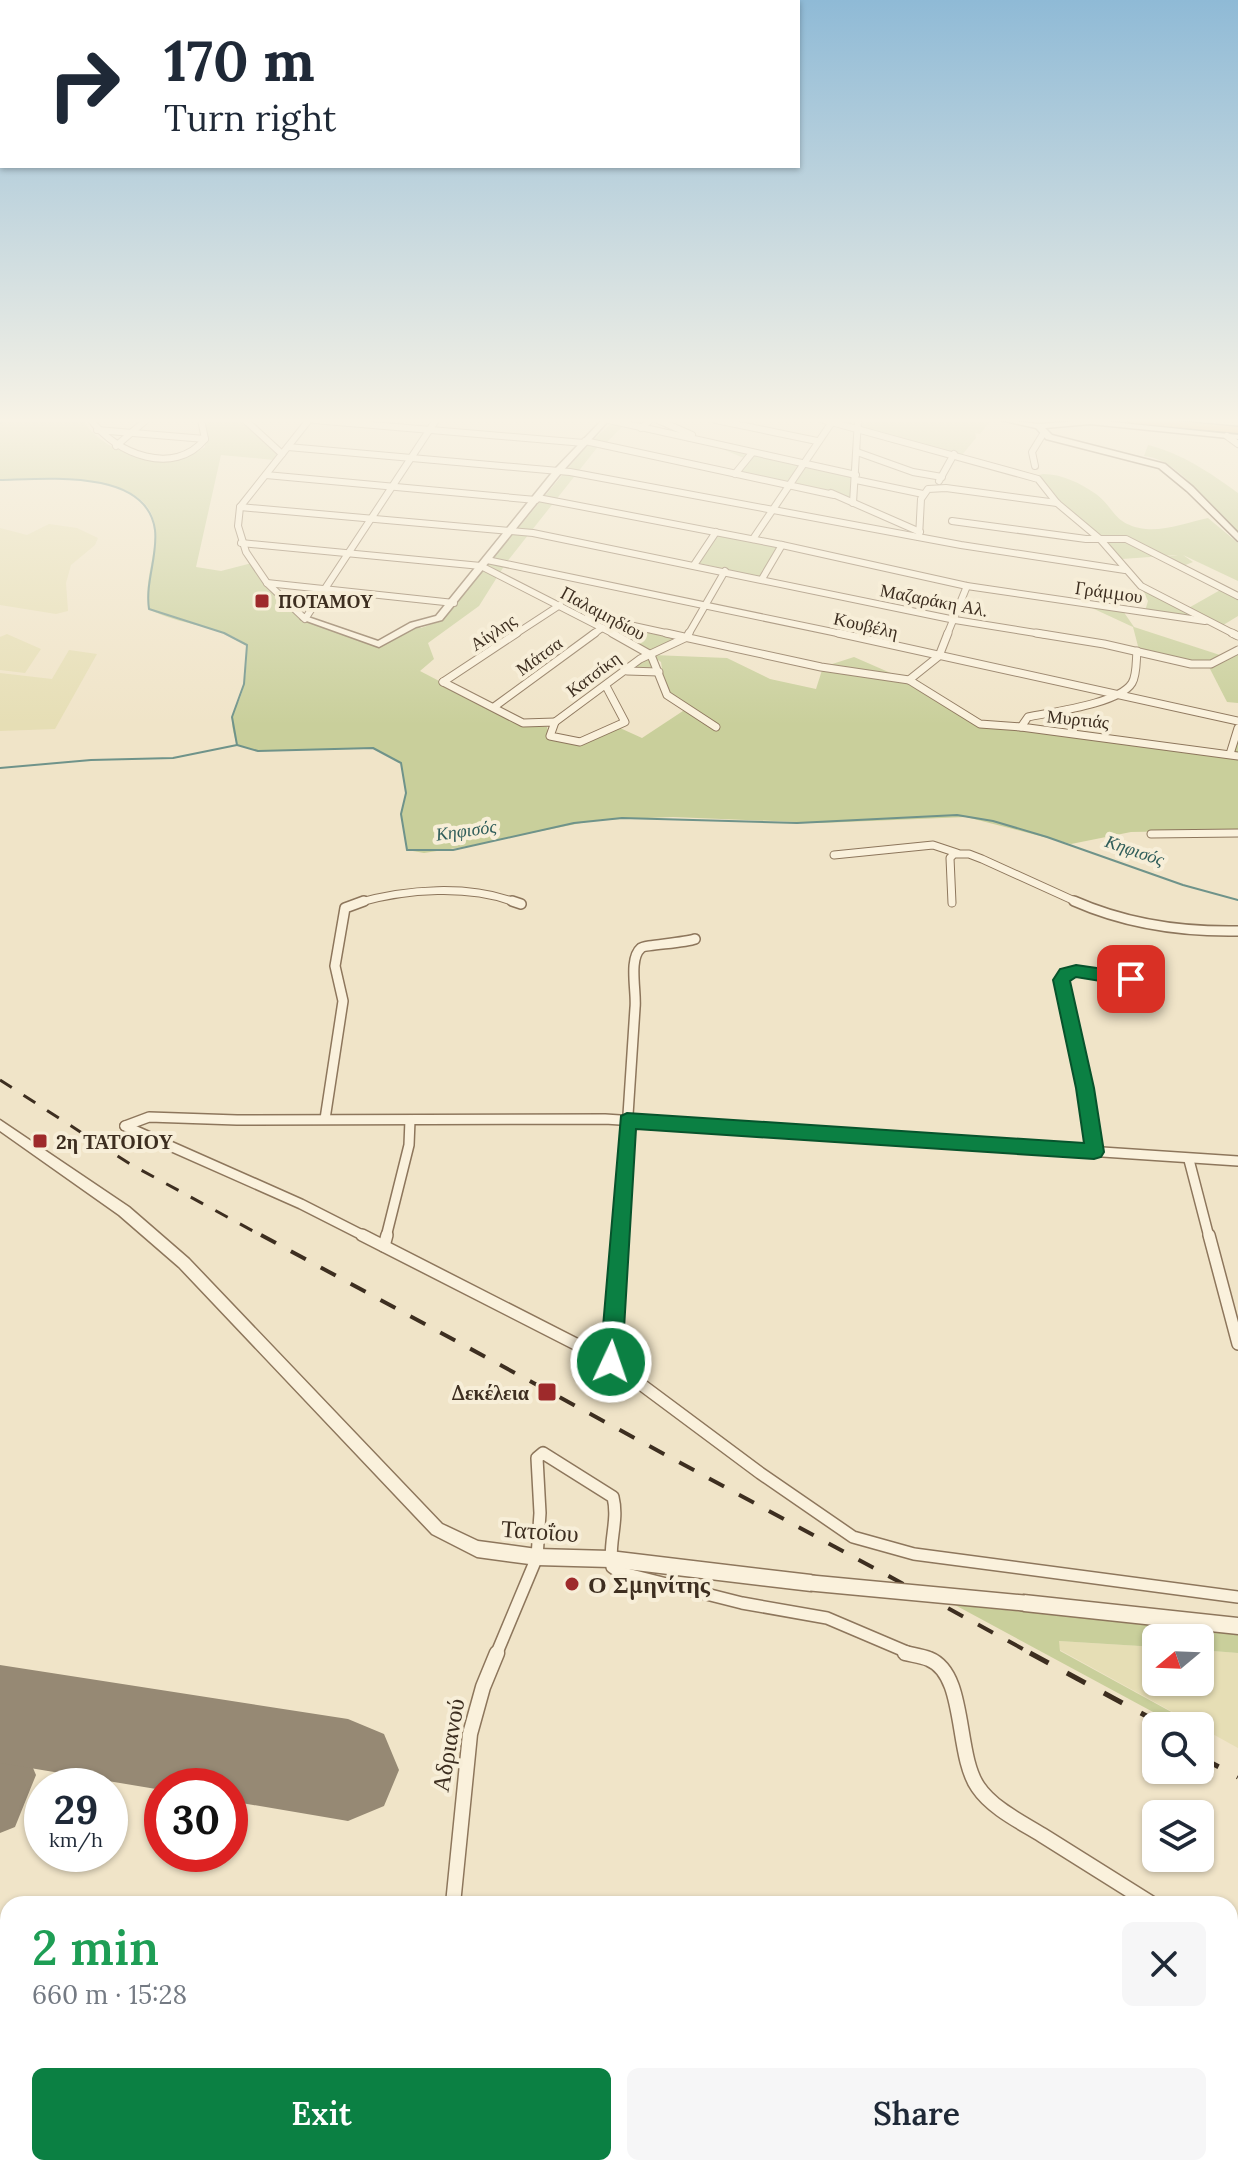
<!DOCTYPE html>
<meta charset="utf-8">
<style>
:root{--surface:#fff;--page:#f6f6f7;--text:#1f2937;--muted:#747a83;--accent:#0b8043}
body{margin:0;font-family:Lora,serif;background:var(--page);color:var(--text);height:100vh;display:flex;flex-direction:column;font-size:30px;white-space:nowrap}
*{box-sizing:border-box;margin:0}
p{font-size:26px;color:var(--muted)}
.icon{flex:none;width:44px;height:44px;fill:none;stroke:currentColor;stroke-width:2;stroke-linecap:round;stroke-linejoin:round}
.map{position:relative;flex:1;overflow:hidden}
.panel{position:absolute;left:0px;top:1896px;width:1238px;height:280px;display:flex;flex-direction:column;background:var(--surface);border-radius:24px 24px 0 0;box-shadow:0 2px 6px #0004}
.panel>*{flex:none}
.guide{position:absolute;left:0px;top:0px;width:800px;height:168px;box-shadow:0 2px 6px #0004;background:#fff;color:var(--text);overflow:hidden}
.needle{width:52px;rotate:251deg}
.tools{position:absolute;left:1142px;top:1624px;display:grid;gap:16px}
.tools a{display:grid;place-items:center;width:72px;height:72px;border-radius:12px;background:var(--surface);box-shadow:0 2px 6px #0004;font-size:40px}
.speed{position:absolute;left:24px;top:1768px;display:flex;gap:16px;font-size:40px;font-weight:700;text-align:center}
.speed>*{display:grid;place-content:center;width:104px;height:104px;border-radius:50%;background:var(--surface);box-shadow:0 2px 6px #0004;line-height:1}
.speed small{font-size:20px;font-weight:400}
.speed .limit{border:12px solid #d22;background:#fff;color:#111}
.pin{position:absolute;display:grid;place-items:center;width:68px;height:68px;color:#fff;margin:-34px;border-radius:16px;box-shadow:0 4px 12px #0006}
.me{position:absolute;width:88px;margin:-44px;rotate:3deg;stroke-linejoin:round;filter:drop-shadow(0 0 6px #0008)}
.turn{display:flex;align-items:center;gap:28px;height:168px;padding:0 32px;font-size:36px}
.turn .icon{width:104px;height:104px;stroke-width:2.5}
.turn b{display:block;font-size:56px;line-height:68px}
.round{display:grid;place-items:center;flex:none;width:84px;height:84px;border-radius:12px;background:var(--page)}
.head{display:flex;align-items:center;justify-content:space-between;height:136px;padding:0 32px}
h1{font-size:48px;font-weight:600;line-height:60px;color:#1e9e55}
.action{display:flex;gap:16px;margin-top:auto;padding:16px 32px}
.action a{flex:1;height:92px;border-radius:12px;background:var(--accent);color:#fff;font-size:32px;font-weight:600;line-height:92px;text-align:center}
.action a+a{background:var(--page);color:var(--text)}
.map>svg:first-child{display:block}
</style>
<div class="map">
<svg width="1238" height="2176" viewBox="0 0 1238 2176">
<rect width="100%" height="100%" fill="#f0e4c8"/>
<g fill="#e6deb5">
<polygon points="49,524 77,528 98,538 95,545 71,565 66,583 68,611 56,614 0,605 0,528 27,535"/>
<polygon points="7,634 41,649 25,673 0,670 0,637"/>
<polygon points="69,650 97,654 55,729 0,731 0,673 52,679"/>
<polygon points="1058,1641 1156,1647 1156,1682 1200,1682 1200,1650 1238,1653 1238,1748 1060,1650"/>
</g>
<g fill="#c9cf9b">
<path d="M 4,420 L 83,420 C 105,457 169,471 205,447 L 204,420 L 239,420 L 277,453 L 274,460 L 221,455 L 196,567 L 221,571 L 252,563 L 304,621 L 378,646 L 417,625 L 421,628 L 441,621 L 588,444 L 612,423 L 624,425 L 606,443 L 600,444 L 506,563 L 479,606 L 428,643 L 434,659 L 420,671 L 527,727 L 547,727 L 549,736 C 580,751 590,741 620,728 L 642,738 L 686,709 L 665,689 L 661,662 L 652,656 L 656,671 L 627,670 L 650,654 L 595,618 L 687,637 L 653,655 L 727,658 L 770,679 L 816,689 L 823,667 L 854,657 L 893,674 L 869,673 L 906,681 L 979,725 L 1232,754 L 1238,729 L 1238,830 L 1131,832 L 1071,844 L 966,817 L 821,823 L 673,817 L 596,820 L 463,847 L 424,853 L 407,850 L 401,814 L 406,793 L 401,763 L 373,748 L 258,751 L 237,745 C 225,708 238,714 244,684 C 247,671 246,657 247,645 C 219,624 179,626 149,609 C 143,583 156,557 155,530 C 153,468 42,480 0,480 L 0,423 Z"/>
<polygon points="861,420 991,420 980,434 975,433 976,438 962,455 860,427"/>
<polygon points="711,444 856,475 853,500 735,474 746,459"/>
<path d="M 1148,445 C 1183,454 1209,472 1238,493 L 1238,535 C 1211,513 1182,459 1144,456 Z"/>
<path d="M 1043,474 C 1062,474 1080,483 1096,494 C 1115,508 1113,525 1146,529 C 1165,531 1189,522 1208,518 L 1238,543 L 1238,581 L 1183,555 L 1193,562 L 1183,566 L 1165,557 L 1178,555 L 1122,559 C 1103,539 1081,523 1061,503 C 1051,494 1048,483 1035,476 Z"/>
<polygon points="716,532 782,545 761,577 698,563"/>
<polygon points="1141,586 1185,610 1222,589 1238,597 1238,616 1220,627 1206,620 1145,611 1148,601"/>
<polygon points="1079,602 1121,608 1134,627 1223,656 1206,664 1139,650 1133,627"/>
<polygon points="1238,653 1238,703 1227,702 1209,667"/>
<polygon points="955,1605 1238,1633 1238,1653 1200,1650 1200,1638 1156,1638 1156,1647 1059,1641 1060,1651 1197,1726 1179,1726"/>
</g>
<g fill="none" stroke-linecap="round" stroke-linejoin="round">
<g stroke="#6f938a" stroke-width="2">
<polyline points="0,423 4,420"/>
<path d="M 0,480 C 45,479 147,468 155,530 C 158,556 145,582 149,609 L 224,633 L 247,645 L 244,684 L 232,717 L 237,745 L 258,751 L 373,748 L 401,763 L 406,793 L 401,814 L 407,850 L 453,850 L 574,823 L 622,818 L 797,823 L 957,815 L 993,821 L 1047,837 L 1183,885 L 1238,900"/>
<polyline points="0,768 91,760 173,758 237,745"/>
</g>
<polygon fill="#968974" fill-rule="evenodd" points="0,1752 30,1761 36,1775 15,1827 0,1833"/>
<polygon fill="#968974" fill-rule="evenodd" points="0,1665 348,1719 384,1734 399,1770 384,1806 348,1821 230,1801 230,1786 162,1786 162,1790 0,1763"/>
<g stroke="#8d765c" stroke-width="8">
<g id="minor-far4">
<path d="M 91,420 C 116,454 174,477 205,439 L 201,420"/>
<polyline points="245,420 282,454"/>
<polyline points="309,420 240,507 238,526 246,552 267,583 305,619 436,420"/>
<polyline points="314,420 584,443"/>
<polyline points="609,420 856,475"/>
<polyline points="658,420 692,435"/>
<polyline points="716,420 817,441"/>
<polyline points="824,420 1038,479 1057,503 1100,539 1141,586 1236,635"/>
<polyline points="641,428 650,420"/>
<polyline points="97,430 205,439"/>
<polyline points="1227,436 1238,444"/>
<polyline points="585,441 834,495"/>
<polyline points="116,446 146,420"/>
<polyline points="288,447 570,472 961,545 1125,570"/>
<polyline points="857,452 913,472 942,477"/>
<polyline points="1035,466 1032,452 1043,434"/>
<polyline points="735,474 752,453"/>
<polyline points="266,475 536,500"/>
<polyline points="856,480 923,494"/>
<polyline points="939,481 954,454"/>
<polyline points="831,493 920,532"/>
<polyline points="538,498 782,545 967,586 1205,621"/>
<polyline points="853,503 858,420"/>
<polyline points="240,507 533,533 955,620 1048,635"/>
<polyline points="952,521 1086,539 1126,539 1238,596"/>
<polyline points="919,537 921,499 928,489 946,488 1057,503"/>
<polyline points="753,539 832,422"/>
<polyline points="241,543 481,566 616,635"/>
<polyline points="487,560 847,635"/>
<polyline points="694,565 716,532"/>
<polyline points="762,579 782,545"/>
<polyline points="267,583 454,603"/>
<polyline points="588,616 675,635"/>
<polyline points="514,635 560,605"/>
<polyline points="592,635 602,628"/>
<polyline points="688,635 725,571"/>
<polyline points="947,635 967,586"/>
</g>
</g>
<g stroke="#8d765c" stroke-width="9">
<g id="minor-far3">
<polyline points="612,633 651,655 667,695 716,727"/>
<polyline points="666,633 821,667 909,680 939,656 948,633"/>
<polyline points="838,633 1238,721"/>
<polyline points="1036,633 1104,644 1191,664 1211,664 1238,650"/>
<polyline points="1232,633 1238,636"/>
<path d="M 1137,651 C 1136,660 1137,675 1132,683 C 1119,704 1051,712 1028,717 L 1021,727 L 1238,756"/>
<polyline points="627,671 659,672"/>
<polyline points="909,680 980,724 1021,727"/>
<polyline points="443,682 523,723 555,722 550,736 580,742 625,722 606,686"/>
<polyline points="443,682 517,633"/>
<polyline points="494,707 595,633"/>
<polyline points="555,722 640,659 687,637 689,633"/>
<polyline points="1230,754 1238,728"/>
<polyline points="1151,834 1238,833"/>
<polyline points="834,855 933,845 957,853"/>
<path d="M 357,903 C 406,889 469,884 517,903"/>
<polyline points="952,903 950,858 954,854 969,854 982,859 1079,903"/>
</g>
</g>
<g stroke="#8d765c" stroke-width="12">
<g id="minor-far2">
<polyline points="512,901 521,904"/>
<path d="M 1074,901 C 1126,924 1182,932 1238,931"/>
<polyline points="325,1119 343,1001 335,966 345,908 364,901"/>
<polyline points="125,1126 301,1204 366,1237"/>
<polyline points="125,1126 149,1117 237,1120 605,1119 1238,1161"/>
<polyline points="1094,1152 1063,977 1076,971 1159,983"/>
<polyline points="1189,1160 1209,1237"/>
<polyline points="386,1237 409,1145 410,1120"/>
<path d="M 620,1237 C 625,1161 630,1085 635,1008 C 637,993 628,959 641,948 C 644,945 684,943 695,939"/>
</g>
</g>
<g stroke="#8d765c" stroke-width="14">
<g id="minor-far1">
<polyline points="362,1235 611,1362 760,1473 853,1537 914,1554 1238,1597"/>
<polyline points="1209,1235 1238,1344"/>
<polyline points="384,1246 387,1235"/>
<polyline points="611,1362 620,1235"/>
<path d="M 496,1655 L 537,1557 L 540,1513 L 537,1458 L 543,1453 L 613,1497 C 619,1521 608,1543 612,1567 L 619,1572 L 742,1603 L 827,1618 L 914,1655"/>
</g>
</g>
<g stroke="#8d765c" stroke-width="17">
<g id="minor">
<path d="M 905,1653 C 913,1655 922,1656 929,1659 C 967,1674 955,1754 978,1787 C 992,1808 1021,1822 1042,1835 C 1079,1858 1115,1881 1152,1904"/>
<polyline points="453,1904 470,1734 483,1687 497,1653"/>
<polyline points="1234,1980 1238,2007"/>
<polyline points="458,2168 469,2176"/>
</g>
</g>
<g stroke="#8d765c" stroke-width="3">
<g id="tertiary">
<polygon points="602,420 609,420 561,473 442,620 416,627 379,647 301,619 308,617 378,641 410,623 436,616 555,469"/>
<polygon points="0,1120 129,1207 189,1259 442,1524 478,1541 537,1549 610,1551 811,1575 817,1577 819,1583 817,1589 811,1591 610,1567 537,1565 477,1557 432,1534 179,1267 119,1215 0,1131"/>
<polygon points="1024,1595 1238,1618 1238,1634 1024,1611 1018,1609 1016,1603 1018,1597"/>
</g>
</g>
<g stroke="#6f573f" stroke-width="3">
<polygon id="secondary" points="1001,420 1039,424 1093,420 1238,435 1238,439 1090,424 1045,428 1052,435 1165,464 1193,487 1238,533 1238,541 1187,491 1159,468 1046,439 1036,428"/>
</g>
<g stroke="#5b4430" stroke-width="3">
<polygon id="motorway" points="1127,420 1164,420 1238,427 1238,433 1132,423"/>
</g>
<use href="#minor-far4" stroke="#faf1dc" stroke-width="6"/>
<use href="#minor-far3" stroke="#faf1dc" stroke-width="7"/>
<use href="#minor-far2" stroke="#faf1dc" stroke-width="9"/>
<use href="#minor-far1" stroke="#faf1dc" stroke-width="11"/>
<use href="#minor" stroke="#faf1dc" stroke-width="14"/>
<use href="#tertiary" fill="#faf1dc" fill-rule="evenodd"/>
<use href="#secondary" fill="#faf1dc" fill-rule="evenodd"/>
<use href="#motorway" fill="#e0a458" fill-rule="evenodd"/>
<polyline stroke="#3d2e20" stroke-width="3" stroke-dasharray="14 14" stroke-linecap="butt" points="0,1080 130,1164 264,1237"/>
<polyline stroke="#3d2e20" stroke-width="4" stroke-dasharray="17 17" stroke-linecap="butt" points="261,1235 1034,1655"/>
<g stroke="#3d2e20" stroke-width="5" stroke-dasharray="21 21" stroke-linecap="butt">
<polyline points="1030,1653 1165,1726"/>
<polyline points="1200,1757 1238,1777"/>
</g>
<g stroke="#8d765c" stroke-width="18" stroke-linecap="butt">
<polyline id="tertiary-bridge" points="811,1583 1024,1603"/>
</g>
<use href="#tertiary-bridge" stroke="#faf1dc" stroke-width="15"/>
</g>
<linearGradient id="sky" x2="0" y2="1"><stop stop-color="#8fbad6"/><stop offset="0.58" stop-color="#f8f3e6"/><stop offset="1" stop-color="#f8f3e6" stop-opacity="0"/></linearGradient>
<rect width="1238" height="725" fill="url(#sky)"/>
<polygon fill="#0b8043" stroke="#07532c" stroke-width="2" points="1076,965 1131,973 1139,979 1131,986 1076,977 1070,981 1094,1088 1104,1152 1101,1157 1094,1159 636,1129 622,1362 619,1369 611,1372 603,1369 600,1362 621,1116 627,1113 1084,1143 1076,1088 1053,980 1060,969"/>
<g fill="#9e2a2b" stroke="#f7eed8" stroke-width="3">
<rect x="254" y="593" width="16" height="16" rx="4"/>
<rect x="32" y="1133" width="16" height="16" rx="4"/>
<rect x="537" y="1382" width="20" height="20" rx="4"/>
<circle cx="572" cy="1584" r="8"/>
</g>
<g text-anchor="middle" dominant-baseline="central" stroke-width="8" stroke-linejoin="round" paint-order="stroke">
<g font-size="18" fill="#3d2e20" stroke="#f7eed8">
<text transform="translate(1109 592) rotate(8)">Γράμμου</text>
<text transform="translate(934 600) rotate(11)">Μαζαράκη Αλ.</text>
<text transform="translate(603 613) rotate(28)">Παλαμηδίου</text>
<text transform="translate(866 625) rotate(13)">Κουβέλη</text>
<text transform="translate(493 632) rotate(-34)">Αίγλης</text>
<text transform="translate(539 656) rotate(-36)">Μάτσα</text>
<text transform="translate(593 674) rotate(-37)">Κατσίκη</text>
<text transform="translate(1078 719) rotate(6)">Μυρτιάς</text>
</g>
<g font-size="18" font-weight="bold" fill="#3d2e20" stroke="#f7eed8" text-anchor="start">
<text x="278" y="601">ΠΟΤΑΜΟΥ</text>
</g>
<g font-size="18" font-style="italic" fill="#2f5d5a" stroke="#f7eed8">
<text transform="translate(466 830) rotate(-8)">Κηφισός</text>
<text transform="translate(1135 850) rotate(19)">Κηφισός</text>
</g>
<g font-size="20" font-weight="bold" fill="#3d2e20" stroke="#f7eed8" text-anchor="start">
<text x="56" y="1141">2η ΤΑΤΟΙΟΥ</text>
<text x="529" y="1392" text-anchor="end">Δεκέλεια</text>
</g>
<g font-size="24" fill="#3d2e20" stroke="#f7eed8">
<text transform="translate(540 1531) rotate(4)">Τατοΐου</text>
<text transform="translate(448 1745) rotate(-80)">Αδριανού</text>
</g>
<g font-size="24" font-weight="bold" fill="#3d2e20" stroke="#f7eed8" text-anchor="start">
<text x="588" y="1584">Ο Σμηνίτης</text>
</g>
</g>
</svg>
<div class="tools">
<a><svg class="needle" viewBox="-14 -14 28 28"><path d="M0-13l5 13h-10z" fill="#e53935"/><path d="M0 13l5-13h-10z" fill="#747a83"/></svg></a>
<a><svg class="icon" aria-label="search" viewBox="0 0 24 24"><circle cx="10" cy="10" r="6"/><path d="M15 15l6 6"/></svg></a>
<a><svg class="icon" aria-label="layers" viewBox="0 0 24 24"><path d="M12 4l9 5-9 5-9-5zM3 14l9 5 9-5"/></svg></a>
</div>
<div class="speed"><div>29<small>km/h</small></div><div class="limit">30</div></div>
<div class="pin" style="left:1131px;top:979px;background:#d93025"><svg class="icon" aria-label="arrive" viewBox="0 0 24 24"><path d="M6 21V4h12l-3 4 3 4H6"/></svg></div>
<svg class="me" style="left:611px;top:1362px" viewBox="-20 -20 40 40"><circle r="17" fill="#0b8043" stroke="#fff" stroke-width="3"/><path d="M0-11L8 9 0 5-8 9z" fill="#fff"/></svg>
<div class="guide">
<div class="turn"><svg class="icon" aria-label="right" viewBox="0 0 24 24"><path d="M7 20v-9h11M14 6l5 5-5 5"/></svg><div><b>170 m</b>Turn right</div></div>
</div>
<section class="panel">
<div class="head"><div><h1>2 min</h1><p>660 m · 15:28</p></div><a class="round"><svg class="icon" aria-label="close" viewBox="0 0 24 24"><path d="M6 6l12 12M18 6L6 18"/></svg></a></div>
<div class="action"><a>Exit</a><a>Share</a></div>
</section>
</div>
